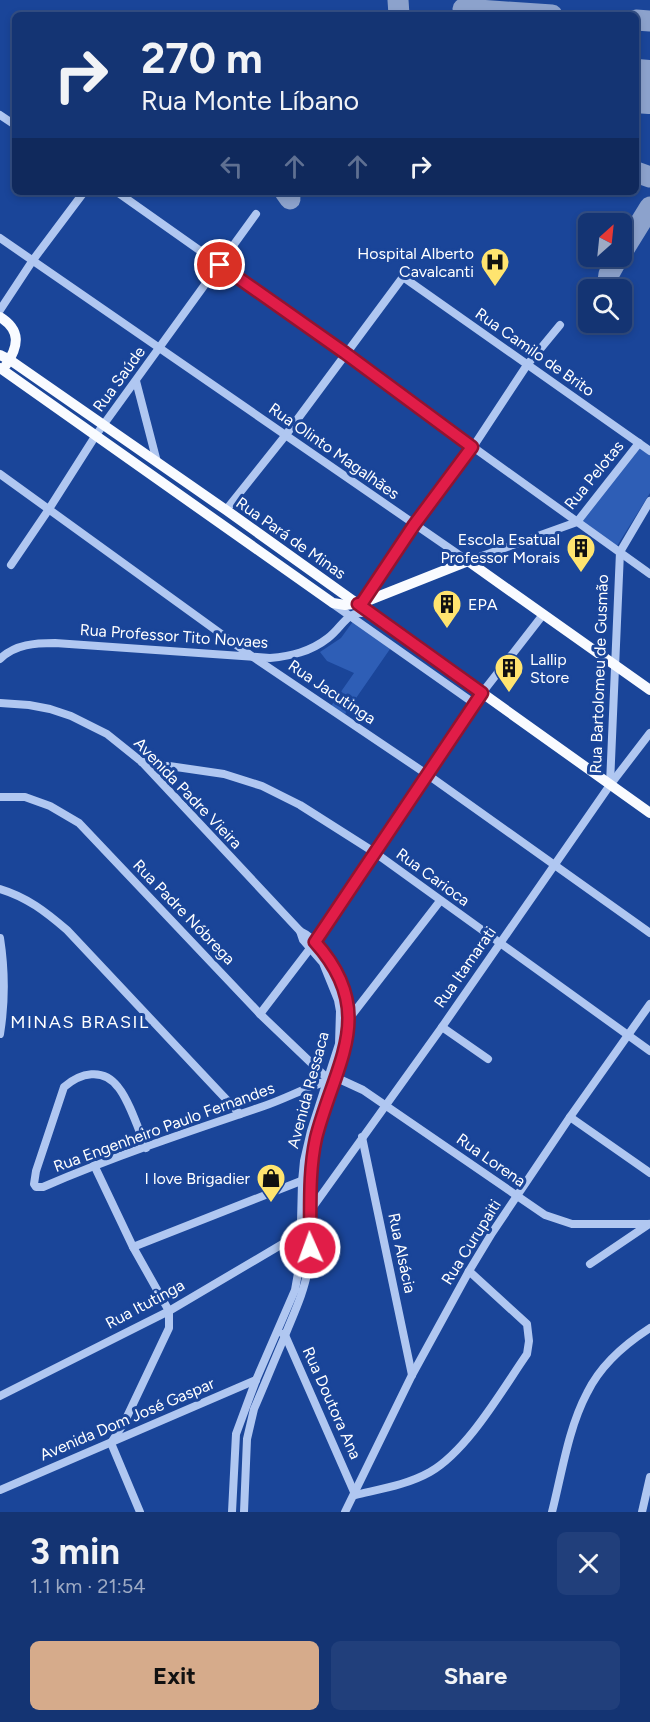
<!DOCTYPE html>
<meta charset="utf-8">
<style>
:root{--surface:#143473;--page:#213f7b;--text:#f1f3f6;--muted:#9daac4;--line:#334f85;--accent:#d6ab8b}
body{margin:0;font-family:Figtree,sans-serif;background:var(--page);color:var(--text);height:100vh;display:flex;flex-direction:column;font-size:22px;white-space:nowrap}
*{box-sizing:border-box;margin:0}
p{font-size:20px;color:var(--muted)}
.icon{flex:none;width:33px;height:33px;fill:none;stroke:currentColor;stroke-width:2;stroke-linecap:round;stroke-linejoin:round}
.map{position:relative;height:1512px;overflow:hidden}
.side{display:flex;flex-direction:column;background:var(--surface);flex:1}
.side>*{flex:none}
.hud{position:absolute;left:12px;top:12px;width:627px;height:183px;border-radius:9px;box-shadow:0 3px 9px #0003,0 0 0 2px var(--line);background:#143473;color:var(--text);overflow:hidden}
.needle{width:39px;rotate:27deg}
.fabs{position:absolute;left:578px;top:213px;display:grid;gap:12px}
.fabs a{display:grid;place-items:center;width:54px;height:54px;border-radius:9px;background:var(--surface);box-shadow:0 3px 9px #0003,0 0 0 2px var(--line);font-size:30px}
.pin{position:absolute;display:grid;place-items:center;width:51px;height:51px;color:#fff;margin:-26px;border:3px solid #fff;border-radius:50%;box-shadow:0 2px 6px #0007}
.me{position:absolute;width:66px;margin:-33px;rotate:358deg;stroke-linejoin:round;filter:drop-shadow(0 0 4px #0008)}
.turn{display:flex;align-items:center;gap:21px;height:126px;padding:0 30px;font-size:27px}
.turn .icon{width:78px;height:78px;stroke-width:2.5}
.turn b{display:block;font-size:42px;line-height:51px}
.lanes{display:flex;align-items:center;height:57px;padding:0 30px;background:#0003;justify-content:center;gap:30px;direction:ltr}
.lanes .off{opacity:.35}
.round{display:grid;place-items:center;flex:none;width:63px;height:63px;border-radius:9px;background:var(--page)}
.head{display:flex;align-items:center;justify-content:space-between;height:102px;padding:0 30px}
h1{font-size:36px;font-weight:700;line-height:45px}
.cta{display:flex;gap:12px;margin-top:auto;padding:12px 30px}
.cta a{flex:1;height:69px;border-radius:9px;background:var(--accent);color:#111;font-size:24px;font-weight:700;line-height:69px;text-align:center}
.cta a+a{background:var(--page);color:var(--text)}
.map>svg:first-child{display:block}
</style>
<div class="map">
<svg width="650" height="1512" viewBox="0 0 650 1512">
<rect width="100%" height="100%" fill="#1a4599"/>
<g fill="#2e5eb6">
<polygon points="639,448 650,455 650,493 617,546 581,521"/>
<polygon points="354,620 390,649 345,714 331,706 354,673 327,661 320,652 341,638"/>
</g>
<g fill="none" stroke-linecap="round" stroke-linejoin="round">
<g stroke="#8ca2cc" stroke-width="21">
<polyline points="398,0 399,15"/>
<polyline points="463,9 552,15"/>
<polyline points="636,20 650,21"/>
<polyline points="636,172 650,177"/>
<polyline points="285,192 290,199"/>
<polyline points="621,254 650,207"/>
<polyline points="608,281 609,274 619,256"/>
</g>
<polyline stroke="#8ca2cc" stroke-width="54" points="636,86 650,87"/>
<g stroke="#b0c7f1" stroke-width="8">
<polyline points="0,115 15,125"/>
<polyline points="117,192 345,353 473,447 650,574"/>
<polyline points="0,238 468,561 577,522 639,443"/>
<polyline points="0,310 33,260 84,192"/>
<polyline points="136,381 157,462"/>
<polyline points="0,474 253,657 428,775 650,933"/>
<polyline points="226,510 285,436 403,277 650,451"/>
<polyline points="11,565 49,509 96,435 256,214"/>
<polyline points="362,603 414,525 473,447 527,365 560,325"/>
<polyline points="333,604 475,704"/>
<path d="M 0,659 C 15,644 36,643 55,643 L 270,658 C 291,656 310,652 328,638 C 345,625 345,610 370,613"/>
<path d="M 0,703 L 29,705 L 50,709 L 71,716 L 107,734 L 142,762 L 300,931 C 315,938 329,956 335,971 C 339,979 343,988 345,996 C 359,1052 322,1106 312,1160 C 306,1196 314,1233 308,1269 C 304,1293 293,1315 284,1338 C 274,1361 264,1386 254,1409 L 247,1439 L 244,1512"/>
<polyline points="142,762 224,774 262,786 300,805 374,852 650,1051"/>
<polyline points="610,784 620,552 650,501"/>
<polyline points="0,797 25,797 50,806 79,823 260,1014 329,1080"/>
<path d="M 0,889 C 27,897 46,912 67,930 L 240,1114"/>
<path d="M 0,938 C 5,970 5,1003 0,1034"/>
<polyline points="260,1014 315,942 482,693 542,616"/>
<polyline points="348,1020 440,901"/>
<polyline points="442,1027 488,1059"/>
<polyline points="570,1117 650,1173"/>
<polyline points="362,1137 412,1375"/>
<path d="M 146,1148 C 139,1131 129,1100 118,1087 C 103,1067 80,1073 64,1087 L 36,1171 L 34,1184 L 36,1187 L 43,1187 C 115,1156 190,1131 264,1106 C 288,1098 312,1084 337,1078 L 363,1090 L 545,1215 L 572,1224 L 650,1224"/>
<polyline points="94,1165 133,1247 169,1311 169,1328 124,1423 111,1443 140,1512"/>
<polyline points="310,1211 442,1027 610,785 650,733"/>
<polyline points="133,1247 306,1179"/>
<polyline points="590,1264 649,1224"/>
<polyline points="283,1334 285,1335 354,1492"/>
<polyline points="0,1396 169,1311 301,1233"/>
<polyline points="0,1490 256,1380"/>
<path d="M 355,1495 C 380,1489 407,1485 430,1472 C 468,1450 502,1390 527,1354 L 529,1341 L 527,1324 L 469,1271"/>
<polyline points="232,1512 236,1434 256,1380 295,1290 300,1262 302,1182 304,1161 311,1131 339,1044 340,1011 338,1000 323,963 303,940 300,931"/>
<polyline points="345,1512 412,1375 469,1271 492,1233 570,1117 650,1004"/>
<path d="M 552,1512 C 562,1473 568,1429 587,1393 C 600,1366 625,1344 650,1328"/>
<polyline points="642,1512 650,1477"/>
</g>
<g stroke="#f9fbff" stroke-width="10">
<path d="M 0,317 C 21,330 19,346 6,365"/>
<polyline points="0,355 10,360 226,510 650,813"/>
<polyline points="0,368 333,603 345,605 362,603 468,561 650,690"/>
</g>
</g>
<g fill="none" stroke-linecap="round" stroke-linejoin="round">
<g stroke="#92132f" stroke-width="15">
<path id="route" d="M 220,265 L 345,353 L 472,447 L 414,525 L 362,603 L 358,604 L 482,693 L 315,942 C 379,1013 335,1063 316,1138 C 308,1175 311,1211 310,1248"/>
</g>
<use href="#route" stroke="#e11d48" stroke-width="10"/>
</g>
<defs>
<g id="hospital-pin" transform="scale(1.5)"><path d="M0 17L-7.5 6A9.5 9.5 0 1 1 7.5 6Z" fill="#ffe46f" stroke="#1a4599"/><path d="M-5-5h3v3.5h4V-5h3V5h-3V1.5h-4V5h-3Z" fill="#111"/></g>
<g id="building-pin" transform="scale(1.5)"><path d="M0 17L-7.5 6A9.5 9.5 0 1 1 7.5 6Z" fill="#ffe46f" stroke="#1a4599"/><path d="M-4-6H4V6H1V3H-1V6H-4ZM-2.5-4.3h1.7v1.8h-1.7ZM.8-4.3h1.7v1.8H.8ZM-2.5-1h1.7V.8h-1.7ZM.8-1h1.7V.8H.8Z" fill="#111"/></g>
<g id="shop-pin" transform="scale(1.5)"><path d="M0 17L-7.5 6A9.5 9.5 0 1 1 7.5 6Z" fill="#ffe46f" stroke="#1a4599"/><path d="M-5-2.5h2.3a2.7 3.5 0 0 1 5.4 0H5L5.5 6h-11ZM-1.5-2.5h3a1.5 2.3 0 0 0-3 0Z" fill="#111"/></g>
</defs>
<g fill-rule="evenodd">
<use href="#hospital-pin" x="495" y="262"/>
<use href="#building-pin" x="581" y="548"/>
<use href="#building-pin" x="447" y="604"/>
<use href="#building-pin" x="509" y="668"/>
<use href="#shop-pin" x="271" y="1178"/>
</g>
<g text-anchor="middle" dominant-baseline="central" stroke-width="6" stroke-linejoin="round" paint-order="stroke">
<g font-size="16" fill="#fff" stroke="#1a4599" text-anchor="end">
<text x="474" y="253">Hospital Alberto<tspan x="474" dy="18">Cavalcanti</tspan></text>
<text x="560" y="539">Escola Esatual<tspan x="560" dy="18">Professor Morais</tspan></text>
<text x="468" y="604" text-anchor="start">EPA</text>
<text x="530" y="659" text-anchor="start">Lallip<tspan x="530" dy="18">Store</tspan></text>
<text x="250" y="1178">I love Brigadier</text>
</g>
<g font-size="16" fill="#fff" stroke="#1a4599">
<text transform="translate(535 352) rotate(35)">Rua Camilo de Brito</text>
<text transform="translate(119 379) rotate(-54)">Rua Saúde</text>
<text transform="translate(334 451) rotate(35)">Rua Olinto Magalhães</text>
<text transform="translate(594 475) rotate(-51)">Rua Pelotas</text>
<text transform="translate(291 538) rotate(35)">Rua Pará de Minas</text>
<text transform="translate(174 636) rotate(4)">Rua Professor Tito Novaes</text>
<text transform="translate(599 674) rotate(-88)">Rua Bartolomeu de Gusmão</text>
<text transform="translate(332 692) rotate(34)">Rua Jacutinga</text>
<text transform="translate(188 793) rotate(46)">Avenida Padre Vieira</text>
<text transform="translate(433 877) rotate(36)">Rua Carioca</text>
<text transform="translate(184 912) rotate(46)">Rua Padre Nóbrega</text>
<text transform="translate(465 967) rotate(-55)">Rua Itamarati</text>
<text transform="translate(308 1090) rotate(-75)">Avenida Ressaca</text>
<text transform="translate(164 1127) rotate(-20)">Rua Engenheiro Paulo Fernandes</text>
<text transform="translate(491 1160) rotate(35)">Rua Lorena</text>
<text transform="translate(471 1242) rotate(-58)">Rua Curupaiti</text>
<text transform="translate(402 1253) rotate(78)">Rua Alsácia</text>
<text transform="translate(145 1304) rotate(-28)">Rua Itutinga</text>
<text transform="translate(332 1403) rotate(66)">Rua Doutora Ana</text>
<text transform="translate(127 1419) rotate(-23)">Avenida Dom José Gaspar</text>
</g>
<g font-size="18" letter-spacing="1.5" fill="#fff" stroke="#1a4599">
<text x="80" y="1022">MINAS BRASIL</text>
</g>
</g>
</svg>
<div class="fabs">
<a><svg class="needle" viewBox="-14 -14 28 28"><path d="M0-13l5 13h-10z" fill="#e53935"/><path d="M0 13l5-13h-10z" fill="#9daac4"/></svg></a>
<a><svg class="icon" aria-label="search" viewBox="0 0 24 24"><circle cx="10" cy="10" r="6"/><path d="M15 15l6 6"/></svg></a>
</div>
<div class="pin" style="left:220px;top:265px;background:#d93025"><svg class="icon" aria-label="arrive" viewBox="0 0 24 24"><path d="M6 21V4h12l-3 4 3 4H6"/></svg></div>
<svg class="me" style="left:310px;top:1248px" viewBox="-20 -20 40 40"><circle r="17" fill="#e11d48" stroke="#fff" stroke-width="3"/><path d="M0-11L8 9 0 5-8 9z" fill="#fff"/></svg>
<div class="hud">
<div class="turn"><svg class="icon" aria-label="right" viewBox="0 0 24 24"><path d="M7 20v-9h11M14 6l5 5-5 5"/></svg><div><b>270 m</b>Rua Monte Líbano</div></div>
<div class="lanes"><svg class="icon off" aria-label="left" viewBox="0 0 24 24"><path d="M17 20v-9H6M10 6l-5 5 5 5"/></svg><svg class="icon off" aria-label="ahead" viewBox="0 0 24 24"><path d="M12 20V5M6 11l6-6 6 6"/></svg><svg class="icon off" aria-label="ahead" viewBox="0 0 24 24"><path d="M12 20V5M6 11l6-6 6 6"/></svg><svg class="icon" aria-label="right" viewBox="0 0 24 24"><path d="M7 20v-9h11M14 6l5 5-5 5"/></svg></div>
</div>
</div>
<section class="side">
<div class="head"><div><h1>3 min</h1><p>1.1 km · 21:54</p></div><a class="round"><svg class="icon" aria-label="close" viewBox="0 0 24 24"><path d="M6 6l12 12M18 6L6 18"/></svg></a></div>
<div class="cta"><a>Exit</a><a>Share</a></div>
</section>
